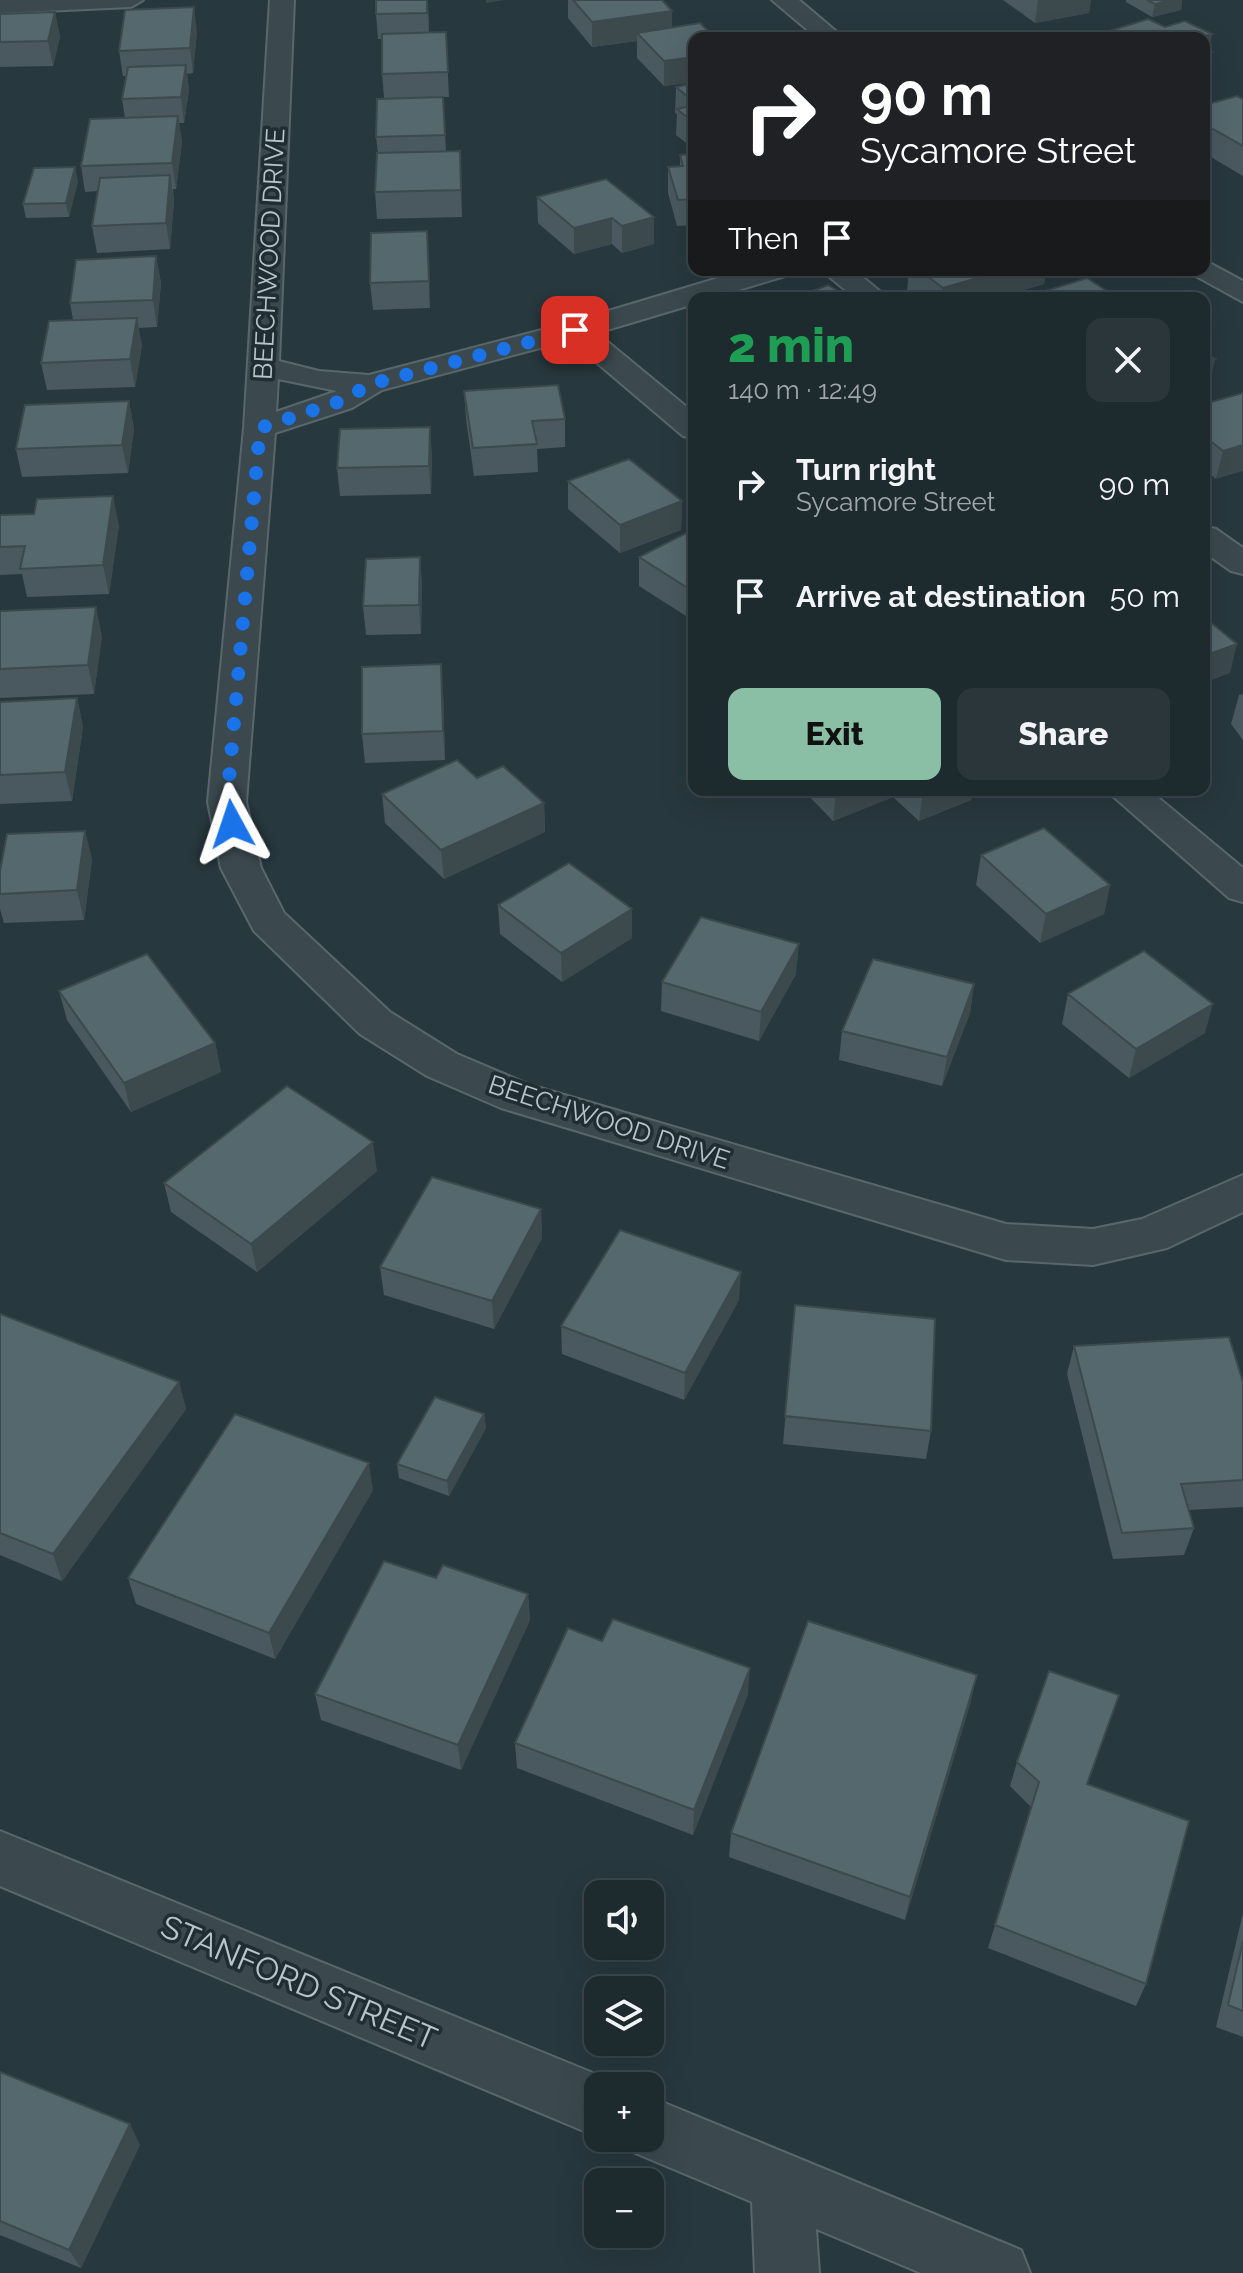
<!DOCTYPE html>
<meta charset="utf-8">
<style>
:root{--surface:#1d2a2e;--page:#2a363a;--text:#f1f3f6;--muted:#a0a7aa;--line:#3b464a;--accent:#8abfa5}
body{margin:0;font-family:Raleway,sans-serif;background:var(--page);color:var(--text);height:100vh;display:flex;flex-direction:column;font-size:30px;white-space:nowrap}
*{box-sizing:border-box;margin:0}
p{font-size:26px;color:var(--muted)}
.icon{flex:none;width:44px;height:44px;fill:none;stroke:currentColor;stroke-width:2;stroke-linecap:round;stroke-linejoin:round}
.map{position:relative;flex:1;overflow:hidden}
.drawer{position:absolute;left:688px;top:292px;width:522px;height:504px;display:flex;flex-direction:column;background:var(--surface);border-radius:16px;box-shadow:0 8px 32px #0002,0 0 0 2px var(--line)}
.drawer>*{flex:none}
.banner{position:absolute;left:688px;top:32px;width:522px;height:244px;border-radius:16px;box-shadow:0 8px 32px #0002,0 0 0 2px var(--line);background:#202124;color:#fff;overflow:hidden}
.controls{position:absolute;left:584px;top:1880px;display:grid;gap:16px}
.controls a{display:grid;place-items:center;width:80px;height:80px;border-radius:16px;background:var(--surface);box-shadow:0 8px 32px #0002,0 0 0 2px var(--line);font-size:40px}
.pin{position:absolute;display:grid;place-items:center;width:68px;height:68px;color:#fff;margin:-34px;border-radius:16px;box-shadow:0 4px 12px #0006}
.me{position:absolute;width:88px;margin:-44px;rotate:355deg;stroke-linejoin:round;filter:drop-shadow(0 0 6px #0008)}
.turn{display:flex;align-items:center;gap:28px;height:168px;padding:0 40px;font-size:36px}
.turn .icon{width:104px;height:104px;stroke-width:2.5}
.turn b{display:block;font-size:56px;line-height:68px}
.then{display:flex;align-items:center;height:76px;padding:0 40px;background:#0003;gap:16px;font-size:30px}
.round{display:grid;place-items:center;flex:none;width:84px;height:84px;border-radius:16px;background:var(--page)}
.headline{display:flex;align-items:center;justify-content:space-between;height:136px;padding:0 40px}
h1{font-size:48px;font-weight:800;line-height:60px;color:#1e9e55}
.cta{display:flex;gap:16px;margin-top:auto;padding:16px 40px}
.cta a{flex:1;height:92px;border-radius:16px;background:var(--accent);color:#111;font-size:32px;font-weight:800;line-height:92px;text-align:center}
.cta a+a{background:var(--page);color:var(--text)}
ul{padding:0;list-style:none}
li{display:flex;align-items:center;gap:24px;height:112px;padding:0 40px}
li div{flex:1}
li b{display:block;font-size:30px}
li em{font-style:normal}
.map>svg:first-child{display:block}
</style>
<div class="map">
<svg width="1243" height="2273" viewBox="0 0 1243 2273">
<rect width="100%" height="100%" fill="#27383e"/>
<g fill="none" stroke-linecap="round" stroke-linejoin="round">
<g stroke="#59676c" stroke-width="4">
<g id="minor">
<polygon points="0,0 143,0 131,7 0,13"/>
<path d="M 270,0 L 294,0 L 279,361 L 319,371 L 369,375 L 565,324 L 745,270 L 789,270 L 785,276 L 712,298 L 694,298 L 694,304 L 597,333 L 694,413 L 694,438 L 683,436 L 570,340 L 382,390 L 352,408 L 275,433 L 246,802 L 261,868 L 284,913 L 390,1012 L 457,1054 L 530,1085 L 1006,1224 L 1093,1229 L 1142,1219 L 1243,1175 L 1243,1212 L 1167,1248 L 1093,1265 L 1006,1260 L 501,1108 L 427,1076 L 360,1034 L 254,931 L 221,868 L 208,802 L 244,428 ZM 278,379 L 337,391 L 276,412 Z"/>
<polygon points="772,0 799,0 844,38 817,38"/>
<polygon points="1204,260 1243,281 1243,302 1194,275 1190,270 1204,270"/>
<polygon points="821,270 854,270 888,298 855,298"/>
<polygon points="1204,526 1216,529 1243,548 1243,574 1231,571 1204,552"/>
<polygon points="1106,790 1149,790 1243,868 1243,902 1229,898"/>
<polygon points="0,1831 620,2084 598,2086 598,2137 0,1886"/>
<polygon points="650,2097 1021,2250 1030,2273 921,2273 816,2229 819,2273 755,2273 752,2202 628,2150 623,2138 650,2138"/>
</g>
</g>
<use href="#minor" fill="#3b494e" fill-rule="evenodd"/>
</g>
<g fill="#49595f">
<polygon points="428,0 429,32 446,32 449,97 443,97 446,151 460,151 462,217 377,219 375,192 378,153 376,137 384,98 382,74 382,39 378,39 376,14"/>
<polygon points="568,0 662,0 672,28 694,38 694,82 664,86 637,58 637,41 592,47 568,18"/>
<polygon points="1003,0 1091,0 1089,13 1035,23"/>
<polygon points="1126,0 1182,0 1181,10 1152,17 1126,2"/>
<polygon points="55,12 60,37 53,66 0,67 0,14"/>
<polygon points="1148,19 1165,27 1185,21 1212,34 1208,50 1212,52 1207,77 1204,78 1204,38 1105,38 1106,32"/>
<polygon points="197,32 193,73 187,74 189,90 184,123 179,123 182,142 176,189 173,189 174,201 170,249 97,253 92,226 98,191 85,192 81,166 125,118 122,99 126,76 123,76 119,51"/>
<polygon points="694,83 694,149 676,135 677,114 675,113 676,87"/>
<polygon points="1243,99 1243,176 1204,153 1204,105"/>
<polygon points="694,154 694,225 677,226 668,193 668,167 680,166 680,155"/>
<polygon points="606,179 654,244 622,253 612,244 574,254 538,223 537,197"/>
<polygon points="78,181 69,217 26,218 23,204"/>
<polygon points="427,231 430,308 373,310 370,283"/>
<polygon points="156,256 161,283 157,327 138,328 142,345 135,387 47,390 41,363 73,320 70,303"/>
<polygon points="909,270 1046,270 1044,284 998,298 917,298 907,291"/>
<polygon points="464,391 565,419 565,447 537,449 538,472 474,476 466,419"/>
<polygon points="1243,393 1216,479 1204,469 1204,404"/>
<polygon points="129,401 134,429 128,473 22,477 16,449"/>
<polygon points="432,455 431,494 340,496 337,468"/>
<polygon points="568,481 682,501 681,530 620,553 568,509"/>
<polygon points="0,515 119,525 109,594 27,597 22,574 0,575"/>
<polygon points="694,531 694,621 639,586 639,557"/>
<polygon points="420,557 422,586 421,634 366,635 363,606"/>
<polygon points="0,611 102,636 94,694 0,698"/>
<polygon points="443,693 445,760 365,763 362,734"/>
<polygon points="1243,694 1243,740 1231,724 1239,695"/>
<polygon points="77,698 83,727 72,801 0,804 0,702"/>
<polygon points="477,778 544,803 545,832 444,879 385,823 382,794"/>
<polygon points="803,790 973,790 971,800 919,821 893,797 833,821"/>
<polygon points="85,831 92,860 84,920 4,923 0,909 0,871"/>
<polygon points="981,855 1110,885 1104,914 1040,943 976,885"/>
<polygon points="498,905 632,938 562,982 500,934"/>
<polygon points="796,974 759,1041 661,1011 662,982"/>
<polygon points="974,984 970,1013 942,1086 839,1060 842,1031"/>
<polygon points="59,991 215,1043 221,1072 131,1112 67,1020"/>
<polygon points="1068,994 1205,1033 1129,1078 1062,1024"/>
<polygon points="377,1171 257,1272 171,1212 164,1183"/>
<polygon points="541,1209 542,1238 494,1329 384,1295 380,1267"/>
<polygon points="739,1300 684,1400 562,1354 561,1326"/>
<polygon points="795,1305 931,1431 926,1459 783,1444"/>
<polygon points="0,1314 179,1382 186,1409 62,1581 0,1555"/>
<polygon points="1074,1346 1243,1382 1243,1507 1189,1510 1194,1528 1184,1555 1113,1559 1067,1374"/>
<polygon points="484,1414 486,1428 449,1496 399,1478 397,1464"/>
<polygon points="373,1490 275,1659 136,1604 128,1578"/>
<polygon points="436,1578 528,1594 530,1620 461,1770 321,1720 315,1694"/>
<polygon points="748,1694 693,1835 517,1768 515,1743"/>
<polygon points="971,1701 905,1920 729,1857 731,1833"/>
<polygon points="1017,1762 1087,1784 1146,1984 1136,2006 988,1948 1031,1807 1010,1786"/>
<polygon points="1243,1913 1243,2037 1216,2027"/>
<polygon points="0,2072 140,2145 81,2268 0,2235"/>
</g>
<g fill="#3c494d">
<polygon points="486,0 504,0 486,3"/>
<polygon points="1038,0 1091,0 1089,13 1035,23"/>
<polygon points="1171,0 1182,0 1181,10 1152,17 1155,4"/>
<polygon points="194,7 197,32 193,73 190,48"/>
<polygon points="672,11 672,36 637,33 637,41 592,47 592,22"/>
<polygon points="55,12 60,37 53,66 48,41"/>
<polygon points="1212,34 1208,53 1212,52 1207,77 1204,78 1204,38 1198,38"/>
<polygon points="694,57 694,82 664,86 664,61"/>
<polygon points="186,65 189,90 184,123 181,97"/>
<polygon points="178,116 182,142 176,189 172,163"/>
<polygon points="75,167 78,181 69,217 66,203"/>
<polygon points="170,175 174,201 170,249 166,223"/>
<polygon points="654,217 654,244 622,253 622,226"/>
<polygon points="612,218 612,244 574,254 574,228"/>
<polygon points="427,231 429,258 430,308 429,281"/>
<polygon points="156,256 161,283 157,327 153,300"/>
<polygon points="1005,270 1046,270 1044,284 998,298 942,298 943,288"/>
<polygon points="137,318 142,345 135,387 130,359"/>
<polygon points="1215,359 1209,387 1204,389 1204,363"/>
<polygon points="129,401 134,429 128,473 122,445"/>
<polygon points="430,427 432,455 431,494 429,466"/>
<polygon points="1243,445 1243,471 1216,479 1223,451"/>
<polygon points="113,496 119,525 109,594 103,565"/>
<polygon points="682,501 681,530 620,553 620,525"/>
<polygon points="420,557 422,586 421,634 419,605"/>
<polygon points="96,607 102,636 94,694 88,665"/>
<polygon points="1237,644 1230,673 1204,683 1204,656"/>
<polygon points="441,664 443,693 445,760 443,731"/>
<polygon points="77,698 83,727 72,801 65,772"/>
<polygon points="840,790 894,790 893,797 833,821 836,792"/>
<polygon points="928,790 973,790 971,800 919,821 923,792"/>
<polygon points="544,803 545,832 444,879 441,850"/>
<polygon points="85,831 92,860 84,920 77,890"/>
<polygon points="1110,885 1104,914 1040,943 1046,914"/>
<polygon points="632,909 632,938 562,982 561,953"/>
<polygon points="799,944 796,974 759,1041 761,1012"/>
<polygon points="974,984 970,1013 942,1086 947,1057"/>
<polygon points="1213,1004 1205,1033 1129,1078 1136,1049"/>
<polygon points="215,1043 221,1072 131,1112 124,1083"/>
<polygon points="373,1142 377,1171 257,1272 251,1244"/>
<polygon points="541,1209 542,1238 494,1329 492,1301"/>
<polygon points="741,1272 739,1300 684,1400 685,1373"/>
<polygon points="179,1382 186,1409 62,1581 53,1554"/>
<polygon points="484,1414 486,1428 449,1496 447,1481"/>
<polygon points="369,1463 373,1490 275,1659 269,1633"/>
<polygon points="528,1594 530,1620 461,1770 458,1745"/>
<polygon points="750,1668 748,1694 693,1835 694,1810"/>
<polygon points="977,1675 971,1701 905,1920 910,1897"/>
<polygon points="130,2124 140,2145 81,2268 69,2250"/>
</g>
<g fill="#55686e" stroke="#3c494d" stroke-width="2">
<polygon points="376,0 427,0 427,13 376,14"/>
<polygon points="573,0 662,0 672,11 592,22"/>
<polygon points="1147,0 1171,0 1155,4"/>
<polygon points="194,7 190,48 119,51 125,10"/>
<polygon points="55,12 48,41 0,42 0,14"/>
<polygon points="1148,19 1165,27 1185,21 1212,34 1198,38 1117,38 1106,32"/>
<polygon points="700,23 715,38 694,38 694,57 664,61 637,33"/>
<polygon points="446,32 448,72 382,74 382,34"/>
<polygon points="1204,48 1212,52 1204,55"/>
<polygon points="186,65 181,97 122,99 128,67"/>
<polygon points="694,83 694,102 676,87"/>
<polygon points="1237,96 1243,99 1243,146 1204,124 1204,105"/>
<polygon points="443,97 445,135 376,137 377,99"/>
<polygon points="694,105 694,123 677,109"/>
<polygon points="178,116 172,163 81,166 90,119"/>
<polygon points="460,151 461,190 375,192 377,153"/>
<polygon points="694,154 694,199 678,200 668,167 683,166 680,155"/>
<polygon points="75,167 66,203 23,204 34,168"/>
<polygon points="170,175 166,223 92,226 100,178"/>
<polygon points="606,179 654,217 622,226 612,218 574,228 537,197"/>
<polygon points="427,231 429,281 370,283 371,233"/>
<polygon points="156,256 153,300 70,303 76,260"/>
<polygon points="919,270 1005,270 943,288"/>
<polygon points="1087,278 1118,298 1033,298 1029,296"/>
<polygon points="828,285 850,298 794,298"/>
<polygon points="137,318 130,359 41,363 49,321"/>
<polygon points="1204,353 1215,359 1204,363"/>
<polygon points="558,385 565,419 532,421 537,444 473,448 464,391"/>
<polygon points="1243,393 1243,445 1223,451 1204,436 1204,404"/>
<polygon points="129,401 122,445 16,449 25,405"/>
<polygon points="430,427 429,466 337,468 340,429"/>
<polygon points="629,459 682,501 620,525 568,481"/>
<polygon points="113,496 103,565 20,569 25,546 0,547 0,515 34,514 37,499"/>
<polygon points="692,530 694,531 694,592 639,557"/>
<polygon points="420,557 419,605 363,606 366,559"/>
<polygon points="96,607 88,665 0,669 0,611"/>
<polygon points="1204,617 1237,644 1204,656"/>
<polygon points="441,664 443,731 362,734 362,667"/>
<polygon points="77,698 65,772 0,775 0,702"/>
<polygon points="457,760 477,778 503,766 544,803 441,850 382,794"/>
<polygon points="1044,828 1110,885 1046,914 981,855"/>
<polygon points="85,831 77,890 0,894 0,871 7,834"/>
<polygon points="569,863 632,909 561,953 498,905"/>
<polygon points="701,917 799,944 761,1012 662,982"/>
<polygon points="1144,951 1213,1004 1136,1049 1068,994"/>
<polygon points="147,954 215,1043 124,1083 59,991"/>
<polygon points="873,959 974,984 947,1057 842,1031"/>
<polygon points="287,1086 373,1142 251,1244 164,1183"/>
<polygon points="432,1177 541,1209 492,1301 380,1267"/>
<polygon points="620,1230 741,1272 685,1373 561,1326"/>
<polygon points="795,1305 935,1319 931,1431 785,1416"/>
<polygon points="0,1314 179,1382 53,1554 0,1533"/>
<polygon points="1229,1337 1243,1382 1243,1480 1181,1484 1194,1528 1122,1533 1074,1346"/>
<polygon points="435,1397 484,1414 447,1481 397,1464"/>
<polygon points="235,1414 369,1463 269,1633 128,1578"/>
<polygon points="384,1561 436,1578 443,1565 528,1594 458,1745 315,1694"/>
<polygon points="613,1619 750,1668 694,1810 515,1743 568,1628 602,1641"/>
<polygon points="808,1621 977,1675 910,1897 731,1833"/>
<polygon points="1049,1671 1119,1695 1087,1784 1189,1821 1146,1984 995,1925 1039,1782 1017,1762"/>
<polygon points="1243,1941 1243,2011 1228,2005"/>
<polygon points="0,2072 130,2124 69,2250 0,2221"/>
</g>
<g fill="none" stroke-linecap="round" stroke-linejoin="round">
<polyline stroke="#1a73e8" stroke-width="14" stroke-dasharray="0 25.2" points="232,824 227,802 260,428 341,401 371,384 575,330"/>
</g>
<g text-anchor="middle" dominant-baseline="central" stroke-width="7" stroke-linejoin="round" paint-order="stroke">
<g font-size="26" fill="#b7c4c9" stroke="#202e33">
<text transform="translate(269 254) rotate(-87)">BEECHWOOD DRIVE</text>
<text transform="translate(609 1122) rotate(18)">BEECHWOOD DRIVE</text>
</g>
<g font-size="32" fill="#b7c4c9" stroke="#202e33">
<text transform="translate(299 1982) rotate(23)">STANFORD STREET</text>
</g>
</g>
</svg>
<div class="controls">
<a><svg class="icon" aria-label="sound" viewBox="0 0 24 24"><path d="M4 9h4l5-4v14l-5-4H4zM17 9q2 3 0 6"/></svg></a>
<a><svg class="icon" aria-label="layers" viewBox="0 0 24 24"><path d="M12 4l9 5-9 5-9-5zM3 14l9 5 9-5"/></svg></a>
<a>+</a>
<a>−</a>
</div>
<div class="pin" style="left:575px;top:330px;background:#d93025"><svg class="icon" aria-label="arrive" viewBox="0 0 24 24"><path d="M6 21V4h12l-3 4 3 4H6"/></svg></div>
<svg class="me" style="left:232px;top:824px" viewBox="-20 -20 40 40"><path d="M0-17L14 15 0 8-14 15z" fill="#1a73e8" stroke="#fff" stroke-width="4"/></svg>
<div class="banner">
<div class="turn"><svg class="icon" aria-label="right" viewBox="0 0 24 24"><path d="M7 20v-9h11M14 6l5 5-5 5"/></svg><div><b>90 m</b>Sycamore Street</div></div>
<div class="then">Then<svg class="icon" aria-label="arrive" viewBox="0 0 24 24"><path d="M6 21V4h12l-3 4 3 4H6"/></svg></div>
</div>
<section class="drawer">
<div class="headline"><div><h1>2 min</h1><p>140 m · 12:49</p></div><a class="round"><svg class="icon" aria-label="close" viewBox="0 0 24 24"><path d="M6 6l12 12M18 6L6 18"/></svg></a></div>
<ul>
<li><svg class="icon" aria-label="right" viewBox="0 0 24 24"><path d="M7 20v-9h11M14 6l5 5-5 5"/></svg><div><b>Turn right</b><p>Sycamore Street</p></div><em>90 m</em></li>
<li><svg class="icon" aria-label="arrive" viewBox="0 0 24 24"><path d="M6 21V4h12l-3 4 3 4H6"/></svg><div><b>Arrive at destination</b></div><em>50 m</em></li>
</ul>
<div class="cta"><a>Exit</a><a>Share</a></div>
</section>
</div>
